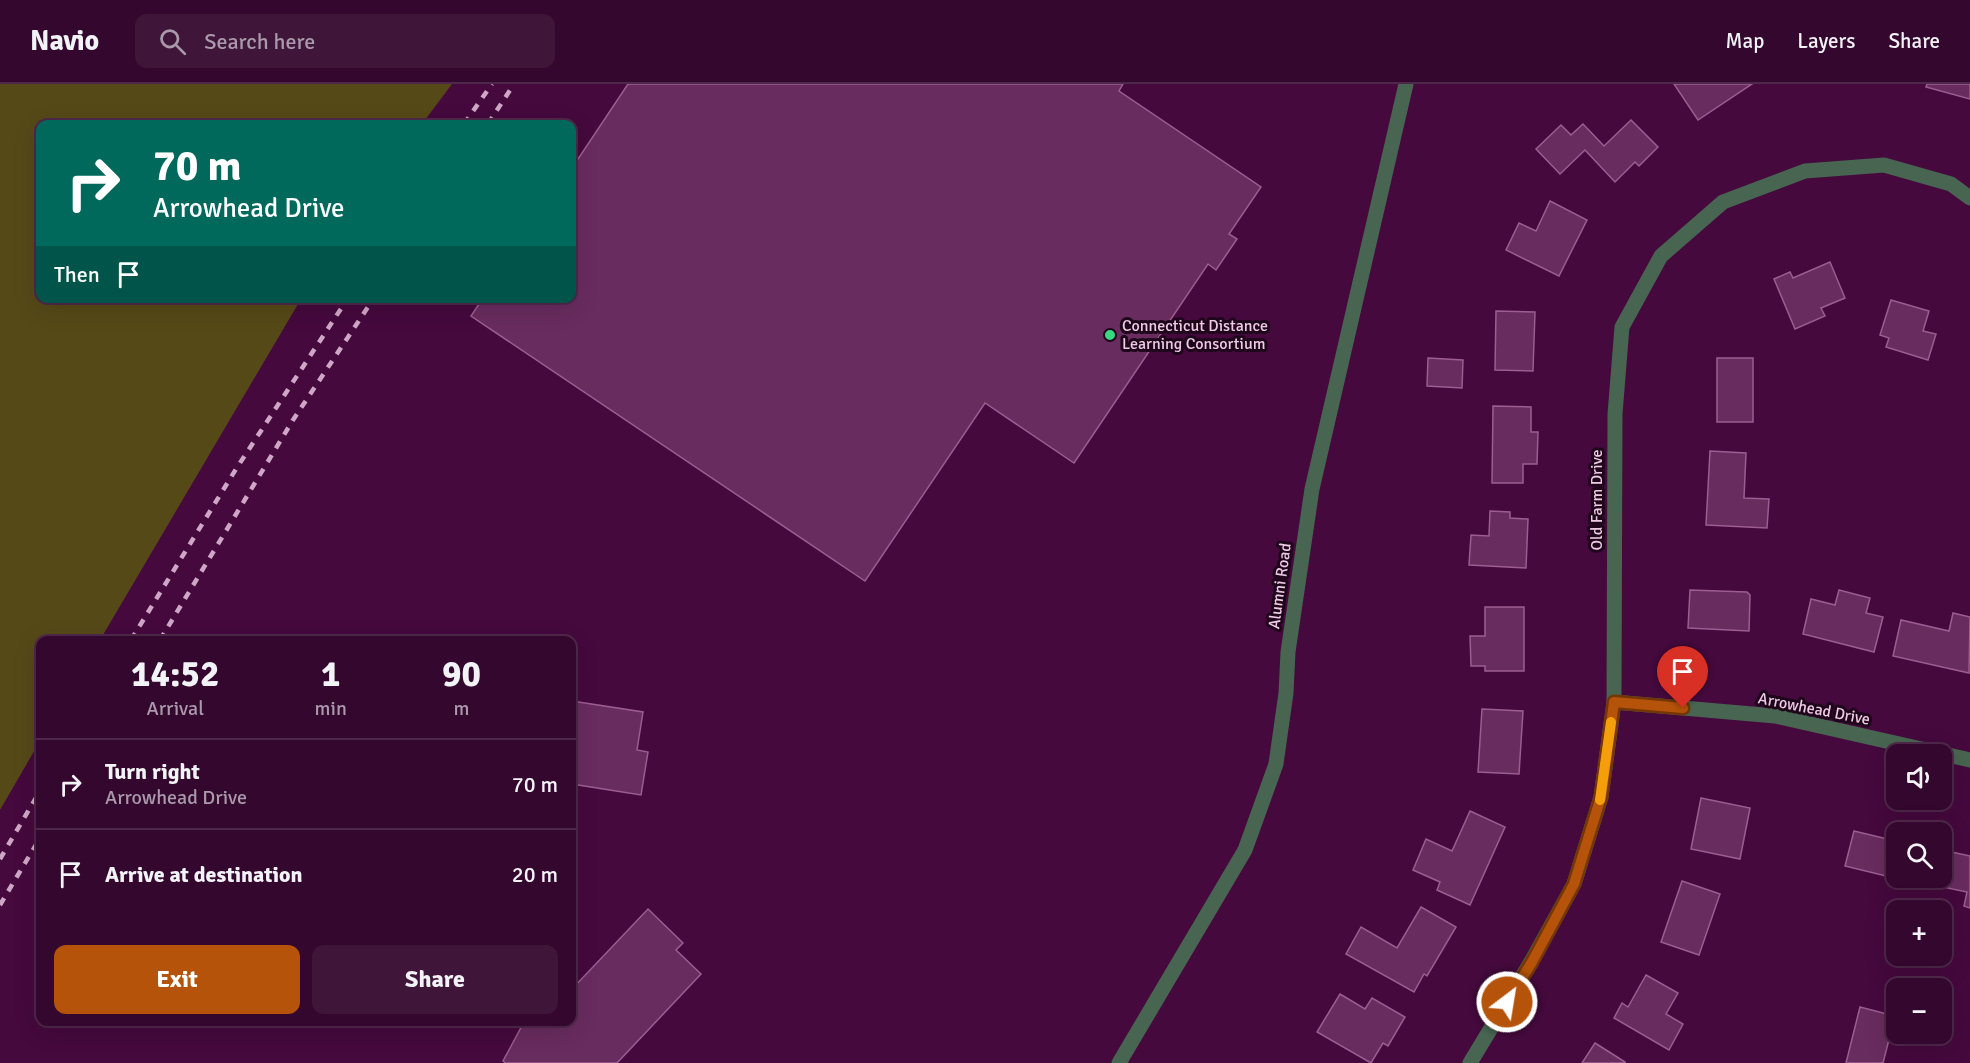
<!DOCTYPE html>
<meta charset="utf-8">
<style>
:root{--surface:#34072e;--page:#3f153a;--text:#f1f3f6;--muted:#a999aa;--line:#4e284a;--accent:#b45309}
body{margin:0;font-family:Signika,sans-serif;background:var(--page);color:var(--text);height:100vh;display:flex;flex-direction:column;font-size:22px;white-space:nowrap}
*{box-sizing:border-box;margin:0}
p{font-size:20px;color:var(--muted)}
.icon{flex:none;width:33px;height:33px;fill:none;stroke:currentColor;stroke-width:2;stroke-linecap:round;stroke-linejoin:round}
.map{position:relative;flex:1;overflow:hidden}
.sheet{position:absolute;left:36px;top:552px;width:540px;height:390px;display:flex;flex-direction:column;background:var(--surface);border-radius:12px;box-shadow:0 6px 24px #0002,0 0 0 2px var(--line)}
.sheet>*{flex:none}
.guide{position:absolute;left:36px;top:36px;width:540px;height:183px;border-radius:12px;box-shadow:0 6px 24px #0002,0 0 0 2px var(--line);background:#00695c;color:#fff;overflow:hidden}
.buttons{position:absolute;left:1886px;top:660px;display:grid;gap:12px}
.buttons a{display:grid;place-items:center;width:66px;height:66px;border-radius:12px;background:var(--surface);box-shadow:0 6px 24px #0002,0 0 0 2px var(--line);font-size:30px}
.pin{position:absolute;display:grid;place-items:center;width:51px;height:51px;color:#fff;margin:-62px -26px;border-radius:50% 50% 50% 0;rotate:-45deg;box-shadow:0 0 6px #0007}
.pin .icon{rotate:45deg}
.me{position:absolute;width:66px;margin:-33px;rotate:31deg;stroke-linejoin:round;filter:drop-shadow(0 0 4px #0008)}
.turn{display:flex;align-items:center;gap:21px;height:126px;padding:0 18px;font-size:27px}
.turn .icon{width:78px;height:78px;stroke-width:2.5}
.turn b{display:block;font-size:42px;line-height:51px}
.then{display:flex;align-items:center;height:57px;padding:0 18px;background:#0003;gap:12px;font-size:22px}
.eta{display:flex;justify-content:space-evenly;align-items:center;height:102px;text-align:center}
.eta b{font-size:36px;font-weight:700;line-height:42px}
.cta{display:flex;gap:12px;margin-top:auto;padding:12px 18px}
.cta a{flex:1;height:69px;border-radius:12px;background:var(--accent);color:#fff;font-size:24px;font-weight:700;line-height:69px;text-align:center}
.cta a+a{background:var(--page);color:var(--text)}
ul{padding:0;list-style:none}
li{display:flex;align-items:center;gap:18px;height:90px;padding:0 18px;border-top:2px solid var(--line)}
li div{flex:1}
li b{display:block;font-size:22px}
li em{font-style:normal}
header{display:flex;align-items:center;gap:36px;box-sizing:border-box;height:84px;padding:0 30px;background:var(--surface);border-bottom:2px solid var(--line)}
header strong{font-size:28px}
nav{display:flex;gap:33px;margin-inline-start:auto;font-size:21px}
.search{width:420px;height:54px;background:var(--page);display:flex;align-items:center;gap:15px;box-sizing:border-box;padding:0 21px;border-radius:12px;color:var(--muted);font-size:22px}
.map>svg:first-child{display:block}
</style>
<header>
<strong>Navio</strong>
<div class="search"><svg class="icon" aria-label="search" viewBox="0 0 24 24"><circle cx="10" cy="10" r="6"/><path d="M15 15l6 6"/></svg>Search here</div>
<nav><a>Map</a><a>Layers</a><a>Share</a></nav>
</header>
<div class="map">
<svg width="1970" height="979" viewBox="0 0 1970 979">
<rect width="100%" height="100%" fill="#45093d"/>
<polygon fill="#564918" points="0,0 452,0 422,40 40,40 40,214 301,215 100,556 40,556 40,657 0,726"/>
<g fill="#682c5e" stroke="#9d5d91" stroke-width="1.5">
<polygon points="628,0 1123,0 1119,7 1261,103 1229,150 1237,155 1216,186 1208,180 1074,379 985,319 865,497 471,232 483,214 572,214 572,84"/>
<polygon points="1674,0 1752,0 1698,36"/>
<polygon points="1927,0 1970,0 1970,15 1926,3"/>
<polygon points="1631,36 1658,63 1639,82 1635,78 1615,98 1585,66 1560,90 1536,65 1561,41 1571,51 1583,40 1604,62"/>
<polygon points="1550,117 1587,136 1559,192 1506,166 1519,139 1536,147"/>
<polygon points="1830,178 1845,214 1821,224 1825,232 1795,245 1774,195 1790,188 1793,194"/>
<polygon points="1891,216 1929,227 1923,247 1936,250 1928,276 1886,263 1889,254 1880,251"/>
<polygon points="1496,227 1535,228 1533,287 1495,286"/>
<polygon points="1428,274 1463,276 1462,304 1427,302"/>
<rect x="1717" y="274" width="36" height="64"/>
<polygon points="1493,322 1531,323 1531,348 1538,348 1537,380 1523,380 1523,399 1492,399"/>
<polygon points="1710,367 1746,369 1744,414 1769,415 1767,444 1706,441"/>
<polygon points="1490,427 1510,428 1510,434 1528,435 1526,484 1469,481 1471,451 1489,452"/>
<polygon points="1690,506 1747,508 1750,511 1749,547 1688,544"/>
<polygon points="1839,506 1870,514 1866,529 1883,533 1874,568 1803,550 1811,515 1835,521"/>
<polygon points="1485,523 1524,523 1524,587 1485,587 1485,582 1471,582 1470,552 1485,552"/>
<polygon points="1953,529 1970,533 1969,589 1893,572 1901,536 1949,547"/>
<polygon points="572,617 643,628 637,666 648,668 641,711 572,700"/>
<polygon points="1482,625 1523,627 1519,690 1478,688"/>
<polygon points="1701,714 1750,724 1740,775 1691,765"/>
<polygon points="1470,727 1505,743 1470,821 1437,806 1440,798 1413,786 1426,755 1452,767"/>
<polygon points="1854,747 1896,757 1896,794 1921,794 1919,800 1845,782"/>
<polygon points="1947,767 1970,772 1970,824 1964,822 1967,808 1938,802"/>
<polygon points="1682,797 1720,810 1699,871 1661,858"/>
<polygon points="1421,823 1456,843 1427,892 1424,890 1414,908 1346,870 1361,843 1397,864"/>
<polygon points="648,825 683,859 676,866 701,890 617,979 506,979 503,977 524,938 535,943 541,938 572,938 572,905"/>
<polygon points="1646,891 1678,909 1666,930 1683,940 1669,966 1614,934 1622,919 1628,923"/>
<polygon points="1340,910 1365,925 1372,914 1405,933 1388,962 1383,959 1371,979 1317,948"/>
<polygon points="1860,923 1895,932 1883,979 1846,979"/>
<polygon points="1595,959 1625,978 1625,979 1582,979"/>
</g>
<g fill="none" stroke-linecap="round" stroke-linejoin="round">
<g stroke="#476550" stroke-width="15">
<polyline points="1614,618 1775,632 1970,676"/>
<polyline points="1119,979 1245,766 1276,680 1286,609 1288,568 1312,405 1406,0"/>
<polyline points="1470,979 1531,878 1574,800 1601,713 1614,618 1615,330 1622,243 1661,172 1723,118 1805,87 1884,81 1951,100 1970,114"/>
</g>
<g stroke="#cfa7c6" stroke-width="4.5" stroke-dasharray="8 8" stroke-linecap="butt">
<polyline points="464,40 492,0"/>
<polyline points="488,40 514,0"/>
<polyline points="131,556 236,385 348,214"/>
<polyline points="160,556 293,336 374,214"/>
<polyline points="0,775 40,707"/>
<polyline points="0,821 40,754"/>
</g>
</g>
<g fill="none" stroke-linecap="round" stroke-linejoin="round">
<g stroke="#753606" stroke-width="15">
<polyline id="route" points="1507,918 1532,878 1574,800 1601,713 1614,618 1683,624"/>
</g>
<use href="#route" stroke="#b45309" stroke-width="10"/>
<polyline stroke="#f59e0b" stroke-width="10" points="1600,716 1611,638"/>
</g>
<circle fill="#36d881" stroke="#1e061b" stroke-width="2" cx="1110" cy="251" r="6"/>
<g text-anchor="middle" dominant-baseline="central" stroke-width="6" stroke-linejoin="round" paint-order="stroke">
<g font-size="16" fill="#eecae5" stroke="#1e061b" text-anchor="start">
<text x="1122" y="242">Connecticut Distance<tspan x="1122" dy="18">Learning Consortium</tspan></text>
</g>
<g font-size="16" fill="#eecae5" stroke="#1e061b">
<text transform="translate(1597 416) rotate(-90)">Old Farm Drive</text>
<text transform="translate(1280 502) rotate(-82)">Alumni Road</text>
<text transform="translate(1814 625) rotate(11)">Arrowhead Drive</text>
</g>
</g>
</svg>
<div class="buttons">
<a><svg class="icon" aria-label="sound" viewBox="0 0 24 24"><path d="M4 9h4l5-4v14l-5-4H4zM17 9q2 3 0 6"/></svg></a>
<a><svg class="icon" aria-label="search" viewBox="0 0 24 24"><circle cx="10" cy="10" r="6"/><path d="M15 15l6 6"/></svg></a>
<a>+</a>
<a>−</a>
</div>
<div class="pin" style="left:1683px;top:624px;background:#d93025"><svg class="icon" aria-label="arrive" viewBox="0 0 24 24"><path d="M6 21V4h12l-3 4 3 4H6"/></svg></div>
<svg class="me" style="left:1507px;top:918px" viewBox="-20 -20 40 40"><circle r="17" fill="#b45309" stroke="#fff" stroke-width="3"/><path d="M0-11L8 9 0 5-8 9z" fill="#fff"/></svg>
<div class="guide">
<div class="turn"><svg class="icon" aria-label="right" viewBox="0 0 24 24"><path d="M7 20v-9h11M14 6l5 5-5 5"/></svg><div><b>70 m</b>Arrowhead Drive</div></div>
<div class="then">Then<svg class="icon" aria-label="arrive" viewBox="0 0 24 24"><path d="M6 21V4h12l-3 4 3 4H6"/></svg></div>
</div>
<section class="sheet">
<div class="eta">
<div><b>14:52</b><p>Arrival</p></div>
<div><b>1</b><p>min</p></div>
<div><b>90</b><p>m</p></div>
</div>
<ul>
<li><svg class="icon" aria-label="right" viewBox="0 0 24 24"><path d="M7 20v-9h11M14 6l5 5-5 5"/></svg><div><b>Turn right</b><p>Arrowhead Drive</p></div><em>70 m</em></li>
<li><svg class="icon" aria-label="arrive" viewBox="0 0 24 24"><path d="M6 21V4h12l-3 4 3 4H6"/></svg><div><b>Arrive at destination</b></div><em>20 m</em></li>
</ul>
<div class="cta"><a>Exit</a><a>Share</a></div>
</section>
</div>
